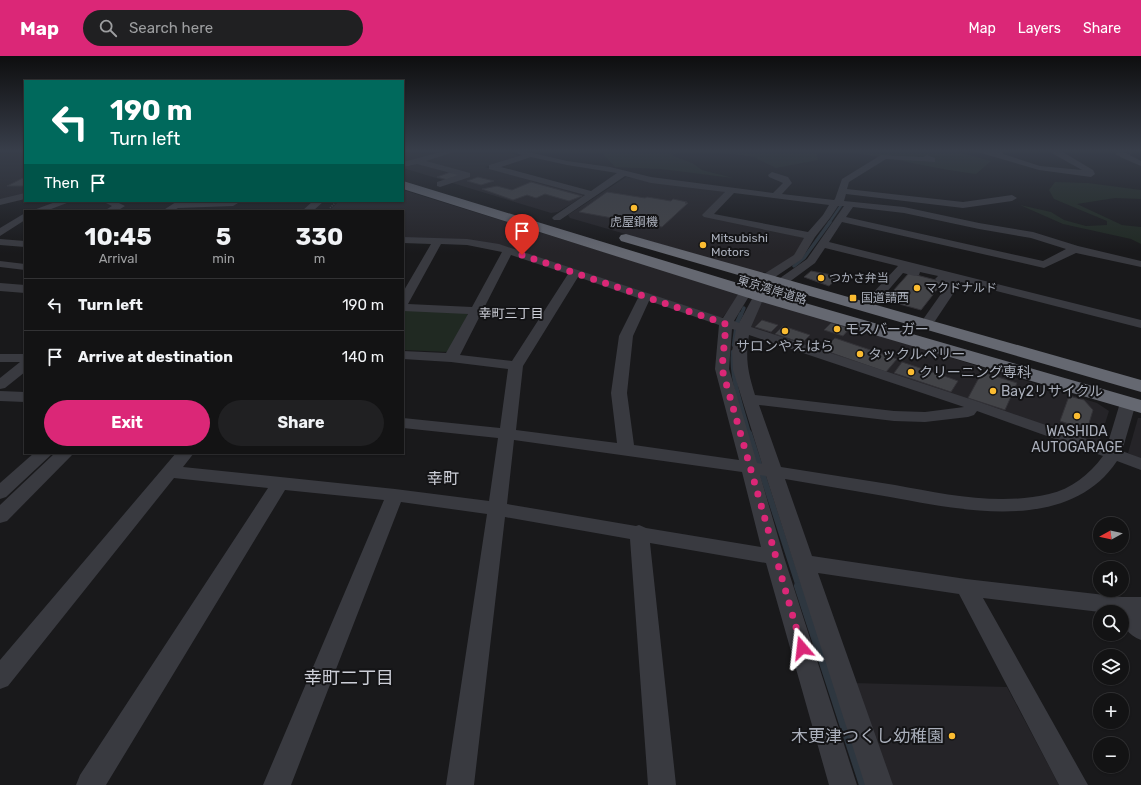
<!DOCTYPE html>
<meta charset="utf-8">
<style>
:root{--surface:#131314;--page:#202022;--text:#f1f3f6;--muted:#9d9ea0;--line:#323234;--accent:#db2777}
body{margin:0;font-family:Rubik,"Noto Sans JP",sans-serif;background:var(--page);color:var(--text);height:100vh;display:flex;flex-direction:column;font-size:15px;white-space:nowrap}
*{box-sizing:border-box;margin:0}
p{font-size:13px;color:var(--muted)}
.icon{flex:none;width:22px;height:22px;fill:none;stroke:currentColor;stroke-width:2;stroke-linecap:round;stroke-linejoin:round}
.map{position:relative;flex:1;overflow:hidden}
.details{position:absolute;left:24px;top:154px;width:380px;height:244px;display:flex;flex-direction:column;background:var(--surface);border-radius:0px;box-shadow:0 1px 3px #0004,0 0 0 1px var(--line)}
.details>*{flex:none}
.top-card{position:absolute;left:24px;top:24px;width:380px;height:122px;border-radius:0px;box-shadow:0 1px 3px #0004,0 0 0 1px var(--line);background:#00695c;color:#fff;overflow:hidden}
.needle{width:26px;rotate:262deg}
.tools{position:absolute;left:1093px;top:461px;display:grid;gap:8px}
.tools a{display:grid;place-items:center;width:36px;height:36px;border-radius:50%;background:var(--surface);box-shadow:0 1px 3px #0004,0 0 0 1px var(--line);font-size:20px}
.pin{position:absolute;display:grid;place-items:center;width:34px;height:34px;color:#fff;margin:-41px -17px;border-radius:50% 50% 50% 0;rotate:-45deg;box-shadow:0 0 4px #0007}
.pin .icon{rotate:45deg}
.me{position:absolute;width:44px;margin:-22px;rotate:343deg;stroke-linejoin:round;filter:drop-shadow(0 0 3px #0008)}
.turn{display:flex;align-items:center;gap:14px;height:84px;padding:0 20px;font-size:18px}
.turn .icon{width:52px;height:52px;stroke-width:2.5}
.turn b{display:block;font-size:28px;line-height:34px}
.then{display:flex;align-items:center;height:38px;padding:0 20px;background:#0003;gap:8px;font-size:15px}
.eta{display:flex;justify-content:space-evenly;align-items:center;height:68px;text-align:center}
.eta b{font-size:24px;font-weight:700;line-height:28px}
.button{display:flex;gap:8px;margin-top:auto;padding:8px 20px}
.button a{flex:1;height:46px;border-radius:24px;background:var(--accent);color:#fff;font-size:16px;font-weight:700;line-height:46px;text-align:center}
.button a+a{background:var(--page);color:var(--text)}
ul{padding:0;list-style:none}
li{display:flex;align-items:center;gap:12px;height:52px;padding:0 20px;border-top:1px solid var(--line)}
li div{flex:1}
li b{display:block;font-size:15px}
li em{font-style:normal}
header{display:flex;align-items:center;gap:24px;box-sizing:border-box;height:56px;padding:0 20px;background:var(--accent);color:#fff}
header strong{font-size:19px}
nav{display:flex;gap:22px;margin-inline-start:auto;font-size:14px}
.search{width:280px;height:36px;background:var(--page);display:flex;align-items:center;gap:10px;box-sizing:border-box;padding:0 14px;border-radius:22px;color:var(--muted);font-size:15px}
.map>svg:first-child{display:block}
</style>
<header>
<strong>Map</strong>
<div class="search"><svg class="icon" aria-label="search" viewBox="0 0 24 24"><circle cx="10" cy="10" r="6"/><path d="M15 15l6 6"/></svg>Search here</div>
<nav><a>Map</a><a>Layers</a><a>Share</a></nav>
</header>
<div class="map">
<svg width="1141" height="729" viewBox="0 0 1141 729">
<rect width="100%" height="100%" fill="#19191b"/>
<g fill="#252428">
<polygon points="0,95 25,95 25,140 0,145"/>
<polygon points="403,95 447,95 403,108"/>
<polygon points="457,95 503,95 519,100 485,111 583,138 584,140 558,156 551,157 403,112 403,111 429,102"/>
<polygon points="626,121 723,135 727,137 703,159 805,182 794,201 770,216 760,217 570,162 568,159"/>
<polygon points="403,134 737,237 739,240 723,261 717,261 500,189 403,182 403,155 329,155 339,145 403,145"/>
<polygon points="764,246 775,247 1097,347 1109,355 1099,387 1094,387 751,273 748,269 761,247"/>
<polygon points="1138,362 1141,362 1141,403 1128,397"/>
<polygon points="853,627 1007,631 1059,729 888,729"/>
</g>
<g fill="#202922">
<path d="M 613,95 L 954,95 L 991,105 L 976,118 C 922,112 871,94 816,96 L 818,104 L 776,112 L 751,100 L 705,96 L 685,96 L 671,99 L 692,107 L 702,114 L 733,122 L 661,113 L 615,111 L 602,97 Z"/>
<polygon points="1055,126 1088,127 1141,134 1141,143 1115,142 1077,148 1122,169 1141,171 1141,188 1131,183 1063,168 1020,149 1051,156 1064,164 1086,170 1107,169 1107,165 1054,143 1049,134"/>
<polygon points="404,254 466,257 468,259 448,296 403,294"/>
</g>
<g fill="none" stroke-linecap="round" stroke-linejoin="round">
<polyline stroke="#2e3740" stroke-width="2.5" points="829,167 842,148"/>
<g stroke="#2e3740" stroke-width="3.5">
<polyline points="794,210 804,202 830,166"/>
<polyline points="741,259 744,252"/>
</g>
<g stroke="#2e3740" stroke-width="4.5">
<polyline points="734,289 737,267 741,258"/>
<path d="M 733,296 C 731,324 742,351 749,378"/>
</g>
<polyline stroke="#2e3740" stroke-width="6" points="749,377 799,531"/>
<polyline stroke="#2e3740" stroke-width="8" points="798,530 863,729"/>
</g>
<g fill="#434448" stroke="#333237">
<polygon points="453,115 464,119 448,124 437,121"/>
<polygon points="25,121 25,129 23,130 7,130"/>
<polygon points="478,121 494,125 481,129 467,125"/>
<polygon points="531,126 582,140 569,145 545,138 536,142 527,139 513,144 482,133 497,130 512,134"/>
<polygon points="607,136 645,142 647,141 671,145 673,143 687,146 685,147 688,147 662,171 579,156"/>
<polygon points="811,215 832,219 830,221 837,223 829,230 804,221"/>
<polygon points="909,217 943,226 921,254 885,244"/>
<polygon points="762,264 778,269 771,276 755,271"/>
<polygon points="831,267 850,272 843,280 824,274"/>
<polygon points="783,270 810,279 802,287 775,278"/>
<polygon points="835,282 897,303 886,316 823,294"/>
<polygon points="902,306 950,322 958,325 951,336 894,317"/>
<polygon points="982,316 1017,327 1005,354 968,342"/>
<polygon points="1069,340 1084,344 1093,354 1087,374 1060,365"/>
</g>
<g fill="none" stroke-linecap="round" stroke-linejoin="round">
<polyline stroke="#36373b" stroke-width="8" stroke-dasharray="8 4.5" stroke-linecap="butt" points="1117,95 1130,99"/>
<polyline stroke="#3f4147" stroke-width="1.5" stroke-dasharray="1 1.5" stroke-linecap="butt" points="330,152 337,145"/>
<g fill="#393a40" fill-rule="evenodd">
<polygon points="445,95 457,95 426,105 470,117 470,121 440,131 437,130 437,126 458,119 417,108 403,111 403,106"/>
<path d="M 511,95 L 524,95 L 567,105 L 610,111 L 651,121 L 773,137 L 783,127 L 769,121 L 768,119 L 772,116 L 788,121 L 792,127 L 782,138 L 834,144 L 835,143 L 842,123 L 881,99 L 923,101 L 927,99 L 935,102 L 935,106 L 886,103 L 849,126 L 847,133 L 963,146 L 1012,139 L 1017,142 L 1012,145 L 963,152 L 846,138 L 844,145 L 904,151 L 979,167 L 1033,176 L 1078,190 L 1141,205 L 1141,211 L 1076,197 L 1044,212 L 842,166 L 829,186 L 1141,264 L 1141,272 L 961,226 L 935,265 L 925,265 L 924,262 L 948,228 L 937,225 L 935,223 L 938,220 L 920,216 L 919,219 L 915,220 L 903,217 L 879,245 L 871,245 L 869,242 L 871,239 L 898,210 L 825,192 L 815,207 L 762,246 L 751,271 L 979,346 L 1107,390 L 1120,347 L 1123,344 L 1133,344 L 1136,347 L 1122,395 L 1141,402 L 1141,414 L 1117,405 C 1068,478 962,454 890,441 C 855,435 820,429 785,423 L 812,500 L 966,523 L 1122,541 L 1141,541 L 1141,584 C 1128,579 1122,570 1122,556 L 1100,556 L 983,542 L 1088,729 L 1059,729 L 959,538 L 818,517 L 893,729 L 865,729 L 766,420 L 760,419 L 784,501 L 857,729 L 829,729 L 766,507 L 650,487 L 676,729 L 648,729 L 630,483 L 505,461 L 474,729 L 446,729 L 487,458 L 401,446 L 291,729 L 263,729 L 384,444 L 285,434 L 106,729 L 76,729 L 80,719 L 268,432 L 174,422 L 8,630 L 0,633 L 0,604 L 176,397 L 194,397 L 183,411 L 395,433 L 489,445 L 498,382 L 403,372 L 403,362 L 500,372 L 508,313 L 451,306 L 403,303 L 403,295 L 446,297 L 468,258 L 403,255 L 403,236 L 431,188 L 403,187 L 403,181 L 467,183 L 499,188 L 723,262 L 742,232 L 794,199 L 804,182 L 704,161 L 702,159 L 725,136 L 651,127 L 625,120 L 560,164 L 554,164 L 552,162 L 554,160 L 585,139 L 489,113 L 489,109 L 522,99 ZM 531,101 L 567,109 L 617,117 L 591,135 L 501,111 ZM 734,137 L 829,149 L 823,159 L 808,176 L 714,158 ZM 838,150 L 844,150 L 807,203 L 753,241 L 739,267 L 734,265 L 751,237 L 802,203 L 815,181 L 830,162 ZM 853,151 L 904,157 L 979,173 L 1031,182 L 1066,193 L 1043,205 L 846,161 ZM 441,188 L 467,189 L 502,196 L 472,251 L 408,248 ZM 511,199 L 568,218 L 512,305 L 460,299 ZM 578,221 L 638,242 L 619,280 L 611,337 L 617,387 L 516,374 L 523,310 ZM 649,245 L 719,269 L 715,313 L 739,404 L 634,389 L 627,337 L 633,280 ZM 732,273 L 736,274 L 732,295 L 733,314 L 762,408 L 757,407 L 729,313 ZM 749,279 L 964,351 L 925,356 L 894,355 L 755,339 C 748,316 745,303 749,279 ZM 759,349 L 894,365 L 925,366 L 968,361 L 974,359 L 977,355 L 1103,400 C 1089,419 1071,433 1049,438 C 999,450 944,438 895,429 C 857,423 819,417 781,411 ZM 514,384 L 742,416 L 761,491 L 646,472 L 639,469 L 636,470 L 507,448 Z"/>
<polygon points="974,95 1003,95 1003,98 1040,110 1082,114 1048,95 1061,95 1093,114 1095,118 1091,121 1039,114"/>
<polygon points="1120,97 1126,97 1141,105 1141,110 1120,101"/>
<polygon points="25,137 25,143 0,149 0,143"/>
<polygon points="58,145 72,145 46,155 31,155"/>
<polygon points="102,145 115,145 125,150 117,155 104,155 112,150"/>
<polygon points="236,145 238,147 233,150 178,152 173,155 162,155 176,146"/>
<polygon points="313,145 324,145 313,155 302,155"/>
<polygon points="25,157 25,164 0,180 0,172"/>
<polygon points="0,183 25,185 25,191 0,189"/>
<polygon points="0,205 25,208 25,214 0,211"/>
<polygon points="0,227 25,229 25,237 0,235"/>
<polygon points="0,298 25,298 25,316 5,332 0,333 0,322 20,306 0,306"/>
<polygon points="0,335 25,336 25,346 0,345"/>
<polygon points="34,397 53,397 6,441 0,443 0,427"/>
<polygon points="55,397 74,397 7,465 0,467 0,449"/>
</g>
<g fill="#656871" fill-rule="evenodd">
<polygon points="403,125 767,236 1141,344 1141,357 755,244 403,133"/>
<polygon points="626,178 1141,324 1141,336 621,185 619,182 621,179"/>
</g>
</g>
<linearGradient id="sky" x2="0" y2="1"><stop stop-color="#0e0e0f"/><stop offset="0.48" stop-color="#383e4a"/><stop offset="1" stop-color="#383e4a" stop-opacity="0"/></linearGradient>
<rect width="1141" height="197" fill="url(#sky)"/>
<g fill="none" stroke-linecap="round" stroke-linejoin="round">
<polyline stroke="#db2777" stroke-width="7" stroke-dasharray="0 12.6" points="522,199 726,268 722,313 802,592"/>
</g>
<g fill="#fbbc31" stroke="#141416" stroke-width="1.5">
<circle cx="634" cy="152" r="4"/>
<circle cx="703" cy="189" r="4"/>
<circle cx="821" cy="222" r="4"/>
<circle cx="917" cy="232" r="4"/>
<rect x="849" y="238" width="8" height="8" rx="2"/>
<circle cx="837" cy="273" r="4"/>
<circle cx="785" cy="275" r="4"/>
<circle cx="860" cy="298" r="4"/>
<circle cx="911" cy="316" r="4"/>
<circle cx="993" cy="335" r="4"/>
<circle cx="1077" cy="360" r="4"/>
<circle cx="952" cy="680" r="4"/>
</g>
<g text-anchor="middle" dominant-baseline="central" stroke-width="4" stroke-linejoin="round" paint-order="stroke">
<g font-size="12" fill="#aaafbb" stroke="#141416" text-anchor="start">
<text x="634" y="166" text-anchor="middle">虎屋鋼機</text>
<text x="711" y="182">Mitsubishi<tspan x="711" dy="14">Motors</tspan></text>
<text x="829" y="222">つかさ弁当</text>
<text x="925" y="232">マクドナルド</text>
<text x="861" y="242">国道請西</text>
</g>
<g font-size="12" fill="#aaafbb" stroke="#141416">
<text transform="translate(772 234) rotate(17)">東京湾岸道路</text>
</g>
<g font-size="13" fill="#ccced7" stroke="#141416">
<text x="511" y="257">幸町三丁目</text>
</g>
<g font-size="14" fill="#aaafbb" stroke="#141416" text-anchor="start">
<text x="845" y="273">モスバーガー</text>
<text x="785" y="290" text-anchor="middle">サロンやえはら</text>
<text x="868" y="298">タックルベリー</text>
<text x="919" y="316">クリーニング専科</text>
<text x="1001" y="335">Bay2リサイクル</text>
<text x="1077" y="375" text-anchor="middle">WASHIDA<tspan x="1077" dy="16">AUTOGARAGE</tspan></text>
</g>
<g font-size="16" fill="#ccced7" stroke="#141416">
<text x="443" y="422">幸町</text>
</g>
<g font-size="17" fill="#aaafbb" stroke="#141416" text-anchor="end">
<text x="944" y="680">木更津つくし幼稚園</text>
</g>
<g font-size="18" fill="#ccced7" stroke="#141416">
<text x="349" y="622">幸町二丁目</text>
</g>
</g>
</svg>
<div class="tools">
<a><svg class="needle" viewBox="-14 -14 28 28"><path d="M0-13l5 13h-10z" fill="#e53935"/><path d="M0 13l5-13h-10z" fill="#9d9ea0"/></svg></a>
<a><svg class="icon" aria-label="sound" viewBox="0 0 24 24"><path d="M4 9h4l5-4v14l-5-4H4zM17 9q2 3 0 6"/></svg></a>
<a><svg class="icon" aria-label="search" viewBox="0 0 24 24"><circle cx="10" cy="10" r="6"/><path d="M15 15l6 6"/></svg></a>
<a><svg class="icon" aria-label="layers" viewBox="0 0 24 24"><path d="M12 4l9 5-9 5-9-5zM3 14l9 5 9-5"/></svg></a>
<a>+</a>
<a>−</a>
</div>
<div class="pin" style="left:522px;top:199px;background:#d93025"><svg class="icon" aria-label="arrive" viewBox="0 0 24 24"><path d="M6 21V4h12l-3 4 3 4H6"/></svg></div>
<svg class="me" style="left:802px;top:592px" viewBox="-20 -20 40 40"><path d="M0-17L14 15 0 8-14 15z" fill="#db2777" stroke="#fff" stroke-width="4"/></svg>
<div class="top-card">
<div class="turn"><svg class="icon" aria-label="left" viewBox="0 0 24 24"><path d="M17 20v-9H6M10 6l-5 5 5 5"/></svg><div><b>190 m</b>Turn left</div></div>
<div class="then">Then<svg class="icon" aria-label="arrive" viewBox="0 0 24 24"><path d="M6 21V4h12l-3 4 3 4H6"/></svg></div>
</div>
<section class="details">
<div class="eta">
<div><b>10:45</b><p>Arrival</p></div>
<div><b>5</b><p>min</p></div>
<div><b>330</b><p>m</p></div>
</div>
<ul>
<li><svg class="icon" aria-label="left" viewBox="0 0 24 24"><path d="M17 20v-9H6M10 6l-5 5 5 5"/></svg><div><b>Turn left</b></div><em>190 m</em></li>
<li><svg class="icon" aria-label="arrive" viewBox="0 0 24 24"><path d="M6 21V4h12l-3 4 3 4H6"/></svg><div><b>Arrive at destination</b></div><em>140 m</em></li>
</ul>
<div class="button"><a>Exit</a><a>Share</a></div>
</section>
</div>
